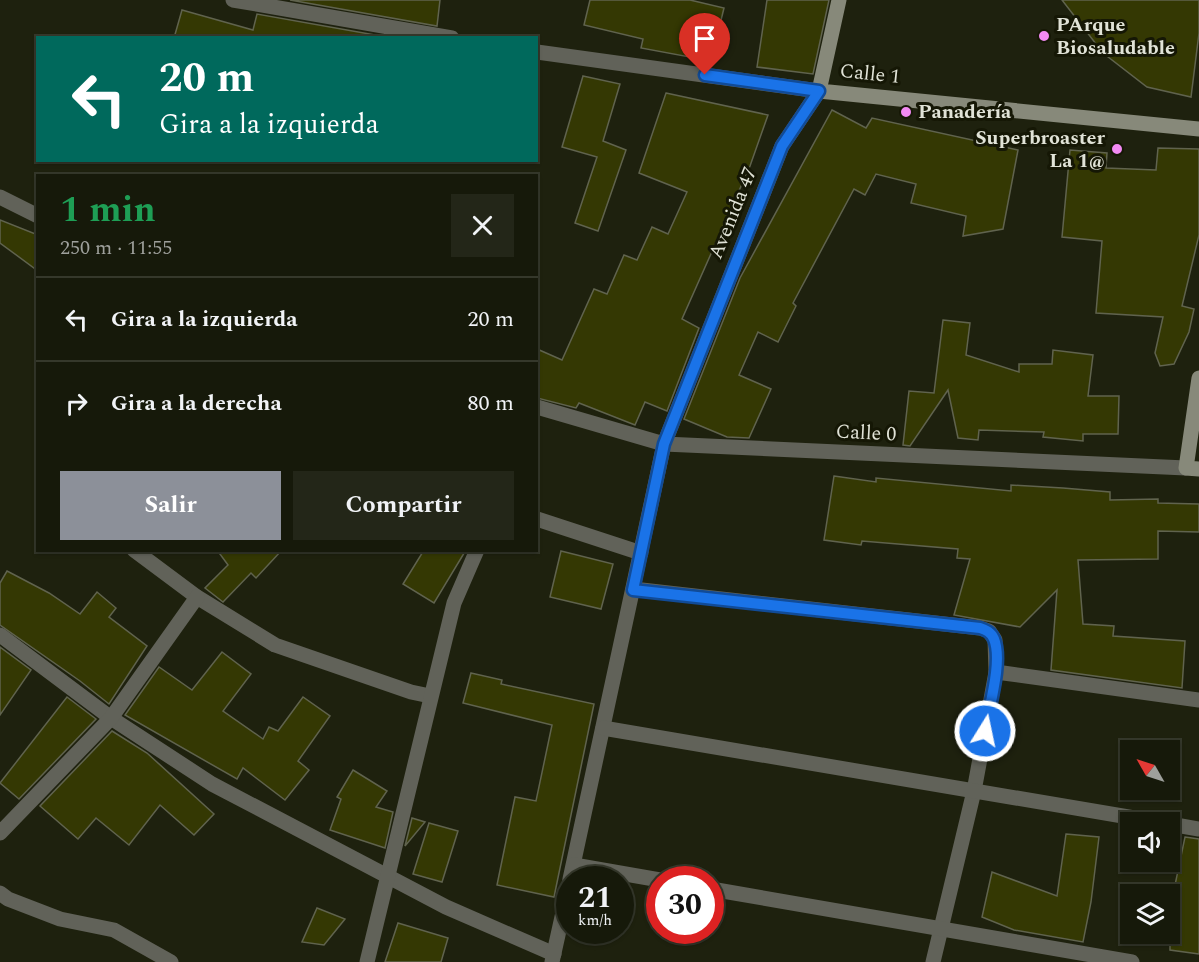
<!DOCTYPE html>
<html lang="es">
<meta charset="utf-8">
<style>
:root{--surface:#16190a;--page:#232618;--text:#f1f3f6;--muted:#9ea09c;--line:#35382b;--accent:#8c9099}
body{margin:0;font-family:Spectral,serif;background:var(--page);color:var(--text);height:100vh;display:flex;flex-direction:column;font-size:22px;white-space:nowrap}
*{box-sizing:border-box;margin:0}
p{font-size:20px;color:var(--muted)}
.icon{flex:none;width:33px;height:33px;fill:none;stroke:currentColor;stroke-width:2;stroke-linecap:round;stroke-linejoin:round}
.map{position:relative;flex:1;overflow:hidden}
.panel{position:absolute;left:36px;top:174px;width:502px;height:378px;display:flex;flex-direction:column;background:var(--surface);border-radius:0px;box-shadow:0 2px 4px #0004,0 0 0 2px var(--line)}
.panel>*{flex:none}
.guide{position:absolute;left:36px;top:36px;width:502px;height:126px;border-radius:0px;box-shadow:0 2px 4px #0004,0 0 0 2px var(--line);background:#00695c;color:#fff;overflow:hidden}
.needle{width:39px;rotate:309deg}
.tools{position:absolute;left:1120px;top:740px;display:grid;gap:12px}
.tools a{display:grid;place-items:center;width:60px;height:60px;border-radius:0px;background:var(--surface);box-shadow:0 2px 4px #0004,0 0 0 2px var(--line);font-size:30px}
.speed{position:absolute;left:556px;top:866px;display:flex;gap:12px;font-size:30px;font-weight:700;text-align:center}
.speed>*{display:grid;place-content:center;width:78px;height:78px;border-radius:50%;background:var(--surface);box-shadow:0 2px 4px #0004,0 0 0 2px var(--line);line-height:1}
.speed small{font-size:15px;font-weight:400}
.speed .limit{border:9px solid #d22;background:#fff;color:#111}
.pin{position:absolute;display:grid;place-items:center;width:51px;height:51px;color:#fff;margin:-62px -26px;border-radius:50% 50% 50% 0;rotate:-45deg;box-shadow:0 0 6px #0007}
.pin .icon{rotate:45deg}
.me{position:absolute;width:66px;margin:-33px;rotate:10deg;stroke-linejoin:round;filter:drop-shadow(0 0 4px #0008)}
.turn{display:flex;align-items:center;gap:21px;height:126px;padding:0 24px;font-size:27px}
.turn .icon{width:78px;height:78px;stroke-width:2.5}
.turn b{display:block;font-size:42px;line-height:51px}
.round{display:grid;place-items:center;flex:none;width:63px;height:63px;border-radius:0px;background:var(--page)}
.overview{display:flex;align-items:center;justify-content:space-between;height:102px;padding:0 24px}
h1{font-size:36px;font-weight:700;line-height:45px;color:#1e9e55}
.action{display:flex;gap:12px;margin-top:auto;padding:12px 24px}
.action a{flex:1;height:69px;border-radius:0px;background:var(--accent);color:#fff;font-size:24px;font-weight:700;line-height:69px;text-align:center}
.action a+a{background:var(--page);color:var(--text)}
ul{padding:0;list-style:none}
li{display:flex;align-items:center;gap:18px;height:84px;padding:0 24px;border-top:2px solid var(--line)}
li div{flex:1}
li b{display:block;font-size:22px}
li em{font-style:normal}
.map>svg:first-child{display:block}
</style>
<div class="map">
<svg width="1199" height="962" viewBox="0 0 1199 962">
<rect width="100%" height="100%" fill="#1e210e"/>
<g fill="#343803" stroke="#60634e" stroke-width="1.5">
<polygon points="290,0 440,0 437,26"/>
<polygon points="590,0 690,0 724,8 711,61 641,48 643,39 584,25"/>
<polygon points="767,0 829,0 813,74 757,67"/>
<polygon points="1062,0 1199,0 1199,33 1191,97 1147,87 1103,53"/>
<polygon points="182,10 253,30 257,14 392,38 174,38"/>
<polygon points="583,76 620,84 603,141 626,150 598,231 575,223 597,157 562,147"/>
<polygon points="666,93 768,115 750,166 682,319 699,328 667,411 645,402 635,425 579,403 576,408 537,398 537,349 562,360 594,289 607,294 624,255 637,260 652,227 668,234 687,192 639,173"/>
<polygon points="832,110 866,128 872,118 1018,150 1003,229 963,236 966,216 911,203 916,184 876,174 865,195 854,189 793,303 796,306 778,342 758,332 739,375 771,389 749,438 727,437 684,419 740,278"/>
<polygon points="1158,148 1199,149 1199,235 1182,306 1194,309 1189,332 1174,364 1160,366 1155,353 1163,317 1096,313 1102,241 1062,237 1070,150 1107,153 1106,168 1156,170"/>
<polygon points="0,220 38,235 38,271 0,243"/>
<polygon points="943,320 970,323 966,355 1019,372 1019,364 1052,364 1053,350 1093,355 1088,396 1119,396 1118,434 1083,434 1083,441 1043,437 1044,432 979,430 978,440 958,438 948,390 910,446 903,445 909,391 934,393"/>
<polygon points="834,476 876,482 876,478 1011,491 1011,485 1063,488 1110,492 1110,500 1158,499 1158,503 1199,504 1199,532 1158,531 1158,559 1078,560 1083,624 1114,626 1113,636 1185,641 1182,688 1051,670 1057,590 1020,627 954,615 970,559 957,558 958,549 862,541 861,545 824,540"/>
<polygon points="217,550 282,550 256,578 251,573 223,602 205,588 228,565"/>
<polygon points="424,550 466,550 434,603 403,584"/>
<polygon points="561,551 613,564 601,609 550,597"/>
<polygon points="7,571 49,593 80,614 97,592 116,608 109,617 147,646 109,704 80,681 0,625 0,583"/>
<polygon points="0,647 31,670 0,715"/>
<polygon points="222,652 251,674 223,711 263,739 269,727 278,731 303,697 330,716 298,761 309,770 285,800 243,768 237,779 125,715 159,667 192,690"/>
<polygon points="471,673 502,680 501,684 594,704 554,897 497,885 515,797 536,801 552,725 463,703"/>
<polygon points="67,697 96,719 19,799 0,783"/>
<polygon points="112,731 147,753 214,814 194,835 160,805 129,845 96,818 78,839 40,806"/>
<polygon points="353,770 387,791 376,807 393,812 385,848 330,830 341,799 337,797"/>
<polygon points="412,818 425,822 405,846"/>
<polygon points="429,823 458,831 442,882 413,874"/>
<polygon points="1066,834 1099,837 1091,902 1083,942 1014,930 982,917 992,872 1057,896"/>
<polygon points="1185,837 1199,839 1199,954 1170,950 1170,909"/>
<polygon points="317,908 345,919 324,945 302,942"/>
<polygon points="398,923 448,938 441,962 385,962"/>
</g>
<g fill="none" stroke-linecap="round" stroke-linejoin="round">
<g stroke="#616259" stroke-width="15">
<polyline points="233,0 452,38"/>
<polyline points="537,52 819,91 782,146 664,444 570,879"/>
<polyline points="0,197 38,216"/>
<polyline points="537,407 664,444 1186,468"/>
<polyline points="537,519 641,553"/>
<polyline points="134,550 197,597 275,645 411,692 430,696"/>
<polyline points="633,589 980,628 989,631 995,640 996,672 974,791 933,962"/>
<polyline points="0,635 111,718 212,784 446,907 554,954"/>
<polyline points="996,672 1199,700"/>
<polyline points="603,728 1158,822"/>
<polyline points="1170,824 1199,829"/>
<polyline points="0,833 111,718 197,597"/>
<polyline points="574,865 660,880"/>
<polyline points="711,889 1132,962"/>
<polyline points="0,893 8,899 60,919 114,930 171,962"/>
<polyline points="367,962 454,603 477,550"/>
<polyline points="552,962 570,881"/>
</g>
<g stroke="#87897a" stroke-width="15">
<polyline points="839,0 819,91 1199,129"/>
<polyline points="1199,378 1186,468 1199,469"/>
</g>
</g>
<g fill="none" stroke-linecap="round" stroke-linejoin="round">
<g stroke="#114b97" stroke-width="15">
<path id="route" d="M 705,75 L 819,91 L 782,146 L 664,444 L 633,590 L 980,628 C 986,630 991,632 994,639 C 1003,661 989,707 985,731"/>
</g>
<use href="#route" stroke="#1a73e8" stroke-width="10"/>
</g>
<g fill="#f28af3" stroke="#151705" stroke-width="2">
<circle cx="1044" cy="36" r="6"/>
<circle cx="906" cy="112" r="6"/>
<circle cx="1117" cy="149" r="6"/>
</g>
<g text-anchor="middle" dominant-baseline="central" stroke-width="6" stroke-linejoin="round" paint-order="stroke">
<g font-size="20" font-weight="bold" fill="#e1e3d7" stroke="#151705" text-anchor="start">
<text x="1056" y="25">PArque<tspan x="1056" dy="23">Biosaludable</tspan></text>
<text x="918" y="112">Panadería</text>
<text x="1105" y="138" text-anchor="end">Superbroaster<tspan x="1105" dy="23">La 1@</tspan></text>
</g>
<g font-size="20" fill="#e1e3d7" stroke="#151705">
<text transform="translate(870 74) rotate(6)">Calle 1</text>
<text transform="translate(733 213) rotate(-68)">Avenida 47</text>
<text transform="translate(866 433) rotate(3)">Calle 0</text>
</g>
</g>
</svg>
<div class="tools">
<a><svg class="needle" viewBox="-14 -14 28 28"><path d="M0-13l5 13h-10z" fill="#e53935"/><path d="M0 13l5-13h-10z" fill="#9ea09c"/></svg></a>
<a><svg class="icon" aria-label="sound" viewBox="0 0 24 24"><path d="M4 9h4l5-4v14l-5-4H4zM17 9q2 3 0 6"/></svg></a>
<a><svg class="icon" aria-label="layers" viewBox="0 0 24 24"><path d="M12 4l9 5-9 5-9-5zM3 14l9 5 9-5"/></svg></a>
</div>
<div class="speed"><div>21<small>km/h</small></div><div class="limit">30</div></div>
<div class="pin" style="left:705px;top:75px;background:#d93025"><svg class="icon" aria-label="arrive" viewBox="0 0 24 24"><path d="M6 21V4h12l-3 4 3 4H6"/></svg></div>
<svg class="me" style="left:985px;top:731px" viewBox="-20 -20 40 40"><circle r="17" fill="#1a73e8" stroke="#fff" stroke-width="3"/><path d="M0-11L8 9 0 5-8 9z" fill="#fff"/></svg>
<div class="guide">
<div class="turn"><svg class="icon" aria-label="left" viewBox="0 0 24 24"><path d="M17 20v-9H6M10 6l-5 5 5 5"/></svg><div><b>20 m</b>Gira a la izquierda</div></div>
</div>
<section class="panel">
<div class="overview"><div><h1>1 min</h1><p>250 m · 11:55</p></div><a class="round"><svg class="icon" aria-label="close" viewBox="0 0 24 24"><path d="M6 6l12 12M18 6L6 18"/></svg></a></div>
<ul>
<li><svg class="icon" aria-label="left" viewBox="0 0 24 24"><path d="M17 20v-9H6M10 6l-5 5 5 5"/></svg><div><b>Gira a la izquierda</b></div><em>20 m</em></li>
<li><svg class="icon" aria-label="right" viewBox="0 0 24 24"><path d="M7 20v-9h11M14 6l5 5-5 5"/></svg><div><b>Gira a la derecha</b></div><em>80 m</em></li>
</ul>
<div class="action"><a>Salir</a><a>Compartir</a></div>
</section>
</div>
